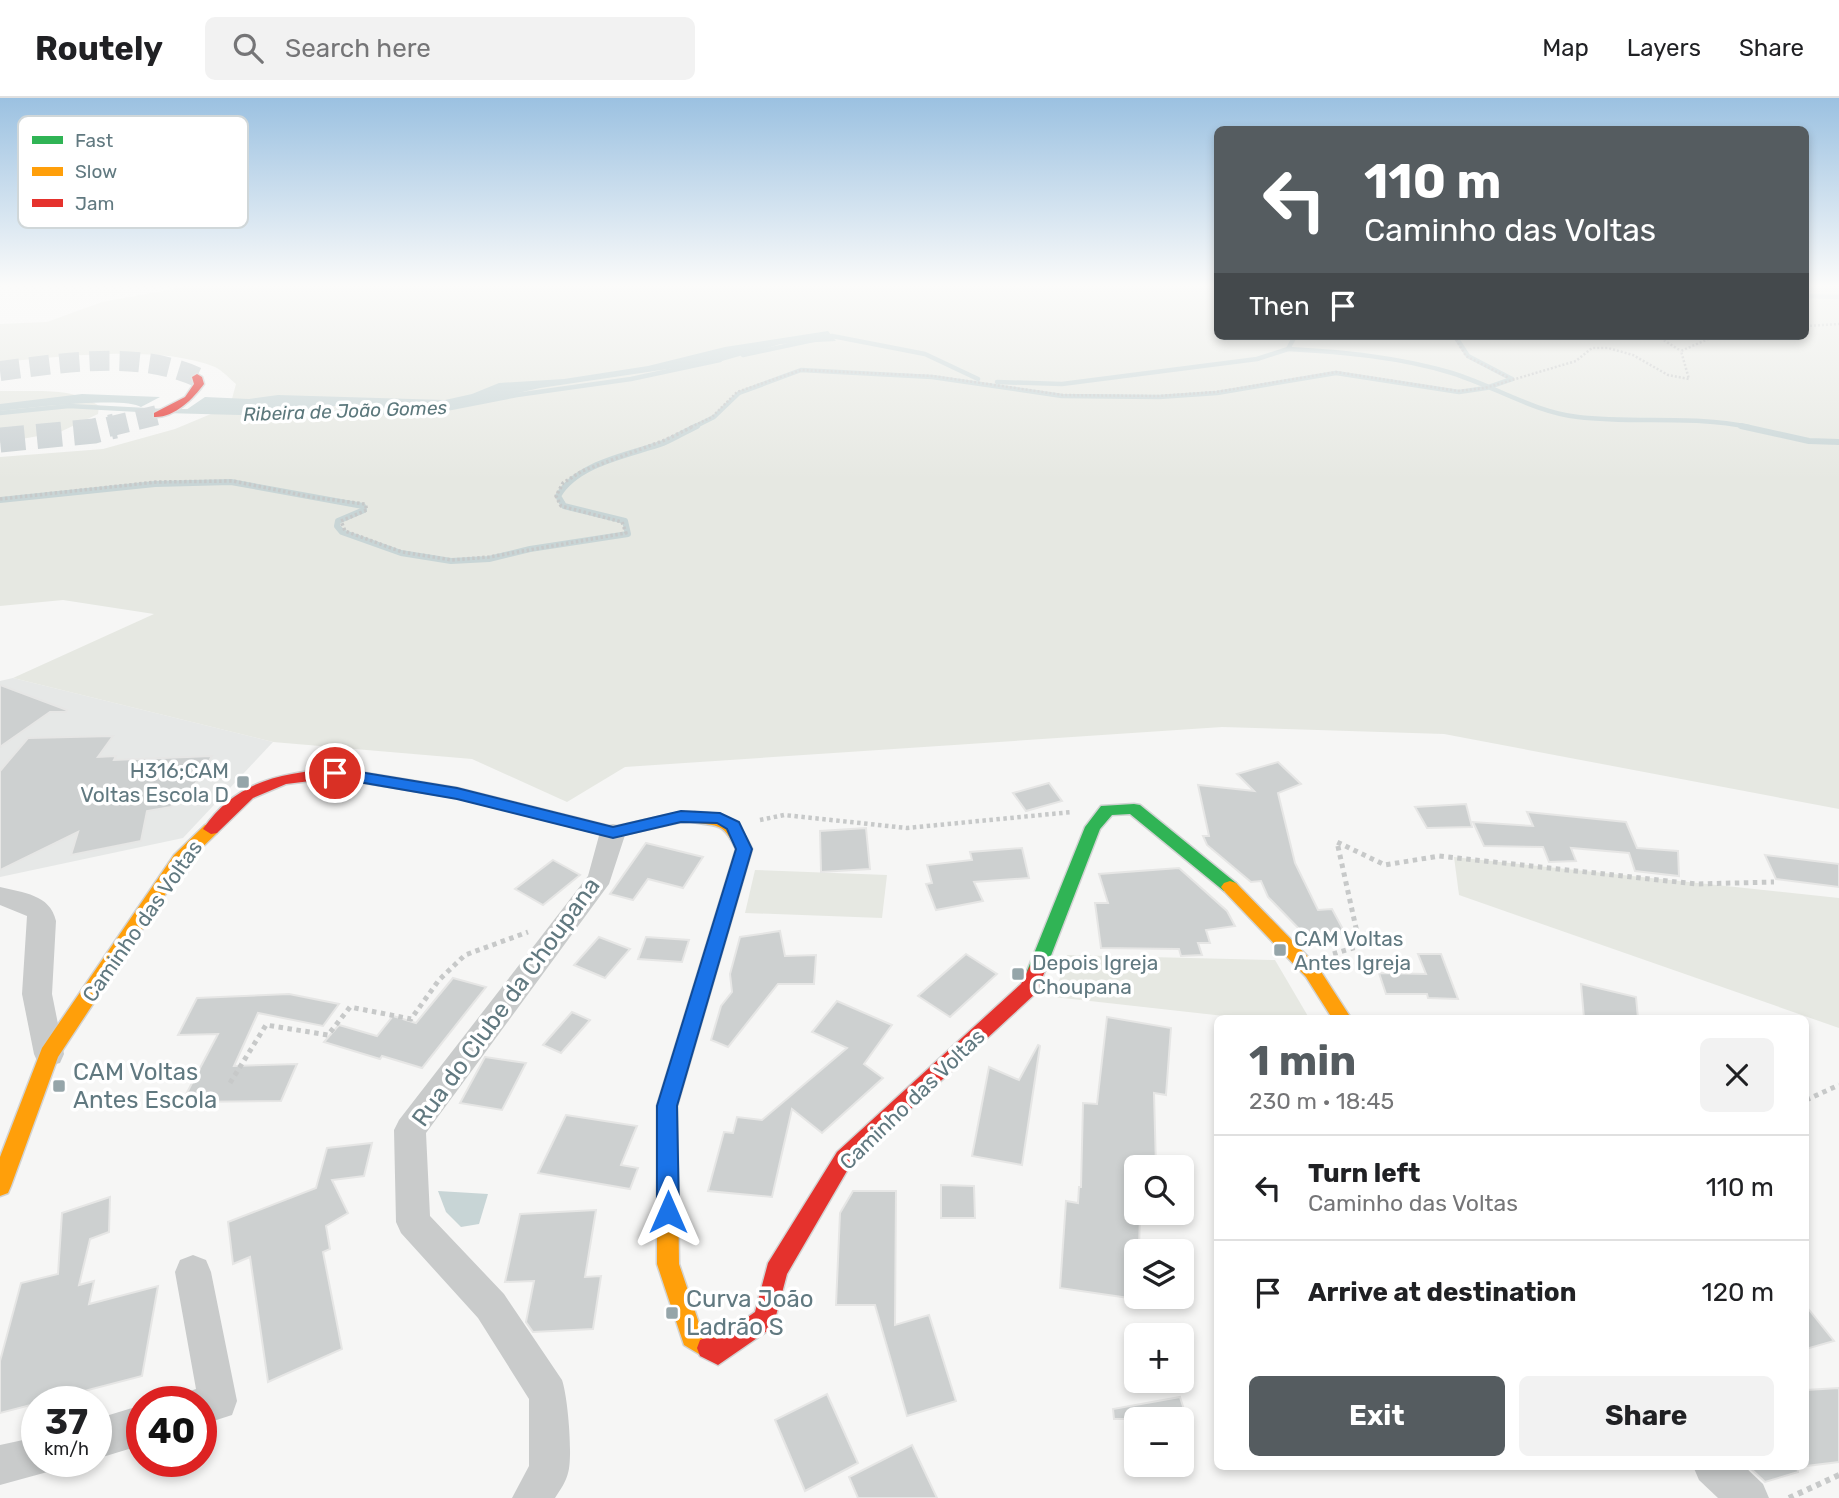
<!DOCTYPE html>
<meta charset="utf-8">
<style>
:root{--surface:#fff;--page:#f2f2f2;--text:#202124;--muted:#757577;--line:#e0e0e0;--accent:#555c60}
body{margin:0;font-family:Rubik,sans-serif;background:var(--page);color:var(--text);height:100vh;display:flex;flex-direction:column;font-size:26px;white-space:nowrap}
*{box-sizing:border-box;margin:0}
p{font-size:23px;color:var(--muted)}
.icon{flex:none;width:38px;height:38px;fill:none;stroke:currentColor;stroke-width:2;stroke-linecap:round;stroke-linejoin:round}
.map{position:relative;flex:1;overflow:hidden}
.sheet{position:absolute;left:1214px;top:917px;width:595px;height:455px;display:flex;flex-direction:column;background:var(--surface);border-radius:10px;box-shadow:0 4px 10px #0003}
.sheet>*{flex:none}
.guide{position:absolute;left:1214px;top:28px;width:595px;height:214px;border-radius:10px;box-shadow:0 4px 10px #0003;background:#555c60;color:#fff;overflow:hidden}
.controls{position:absolute;left:1124px;top:1057px;display:grid;gap:14px}
.controls a{display:grid;place-items:center;width:70px;height:70px;border-radius:10px;background:var(--surface);box-shadow:0 4px 10px #0003;font-size:35px}
.speed{position:absolute;left:21px;top:1288px;display:flex;gap:14px;font-size:35px;font-weight:700;text-align:center}
.speed>*{display:grid;place-content:center;width:91px;height:91px;border-radius:50%;background:var(--surface);box-shadow:0 4px 10px #0003;line-height:1}
.speed small{font-size:18px;font-weight:400}
.speed .limit{border:10px solid #d22;background:#fff;color:#111}
.pin{position:absolute;display:grid;place-items:center;width:60px;height:60px;color:#fff;margin:-30px;border:4px solid #fff;border-radius:50%;box-shadow:0 2px 7px #0007}
.me{position:absolute;width:77px;margin:-38px;rotate:0deg;stroke-linejoin:round;filter:drop-shadow(0 0 5px #0008)}
.turn{display:flex;align-items:center;gap:24px;height:147px;padding:0 35px;font-size:32px}
.turn .icon{width:91px;height:91px;stroke-width:2.5}
.turn b{display:block;font-size:49px;line-height:60px}
.then{display:flex;align-items:center;height:66px;padding:0 35px;background:#0003;gap:14px;font-size:26px}
.round{display:grid;place-items:center;flex:none;width:74px;height:74px;border-radius:10px;background:var(--page)}
.summary{display:flex;align-items:center;justify-content:space-between;height:119px;padding:0 35px}
h1{font-size:42px;font-weight:700;line-height:52px;color:var(--accent)}
.button{display:flex;gap:14px;margin-top:auto;padding:14px 35px}
.button a{flex:1;height:80px;border-radius:10px;background:var(--accent);color:#fff;font-size:28px;font-weight:700;line-height:80px;text-align:center}
.button a+a{background:var(--page);color:var(--text)}
ul{padding:0;list-style:none}
li{display:flex;align-items:center;gap:21px;height:105px;padding:0 35px;border-top:2px solid var(--line)}
li div{flex:1}
li b{display:block;font-size:26px}
li em{font-style:normal}
header{display:flex;align-items:center;gap:42px;box-sizing:border-box;height:98px;padding:0 35px;background:var(--surface);border-bottom:2px solid var(--line)}
header strong{font-size:33px}
nav{display:flex;gap:38px;margin-inline-start:auto;font-size:24px}
.search{width:490px;height:63px;background:var(--page);display:flex;align-items:center;gap:18px;box-sizing:border-box;padding:0 24px;border-radius:10px;color:var(--muted);font-size:26px}
.map>svg:first-child{display:block}
</style>
<header>
<strong>Routely</strong>
<div class="search"><svg class="icon" aria-label="search" viewBox="0 0 24 24"><circle cx="10" cy="10" r="6"/><path d="M15 15l6 6"/></svg>Search here</div>
<nav><a>Map</a><a>Layers</a><a>Share</a></nav>
</header>
<div class="map">
<svg width="1839" height="1400" viewBox="0 0 1839 1400">
<rect width="100%" height="100%" fill="#f6f6f5"/>
<polygon fill="#e6e8e7" points="13,580 273,644 183,740 0,779 0,583"/>
<g fill="#e6e8e2">
<path d="M 201,186 L 1218,186 L 1218,238 L 1806,238 L 1806,186 L 1839,186 L 1839,711 L 1444,636 L 1222,629 L 625,669 L 567,704 L 472,661 L 273,644 L 13,580 L 154,516 L 63,502 L 0,508 L 0,359 L 103,351 L 175,331 L 230,308 L 236,286 C 230,281 222,272 215,269 C 158,246 61,259 0,264 L 0,226 L 47,224 L 102,204 Z"/>
<path d="M 0,293 C 31,294 74,288 99,308 L 98,316 L 60,334 L 0,345 Z"/>
<polygon points="1454,759 1839,800 1839,930 1459,797"/>
<polygon points="755,772 887,777 882,820 745,815"/>
<polygon points="1067,857 1275,862 1309,920 1242,920 1054,899"/>
</g>
<g fill="#c8d5d6">
<polygon points="828,233 836,243 781,246 722,263 540,290 460,308 405,311 335,308 264,316 186,312 205,299 249,301 278,297 445,302 472,296 499,285 564,281 648,268 725,249"/>
<path d="M 82,296 L 160,299 L 141,309 C 125,298 25,310 0,313 L 0,306 Z"/>
<polygon points="438,1093 488,1096 479,1126 461,1129 446,1114"/>
</g>
<g fill="none" stroke-linecap="round" stroke-linejoin="round">
<g stroke="#c8d5d6" stroke-width="4.5">
<polyline points="1806,198 1839,199"/>
<polyline points="1455,238 1468,258 1512,281"/>
<path d="M 1288,251 C 1343,254 1399,259 1452,275 C 1494,288 1534,314 1578,319 C 1635,326 1692,317 1749,329"/>
<polyline points="743,257 832,238 925,256 978,281"/>
<polyline points="997,284 1062,286 1257,261 1288,251 1295,238"/>
<polyline points="174,313 249,315"/>
<polyline points="0,315 69,308 161,313"/>
<polyline points="269,315 430,314 517,297 631,281 720,262"/>
<polyline points="694,329 714,319 739,295 801,272 932,279 1062,298 1159,299 1217,295 1336,275 1459,294 1486,290 1512,281"/>
</g>
<g stroke="#c8d5d6" stroke-width="6">
<polyline points="1741,328 1809,343 1839,344"/>
<path d="M 0,402 L 155,386 L 231,384 L 363,408 L 364,412 L 338,423 L 337,428 L 342,434 L 401,455 L 451,463 L 489,461 L 530,451 L 628,436 L 625,423 L 564,408 L 558,398 C 577,365 629,357 663,345 C 675,340 686,333 697,328"/>
</g>
</g>
<g fill="#cdd0d0" stroke="#e6e6e5" stroke-width="2">
<polygon points="0,587 67,612 66,614 50,614 0,649"/>
<polygon points="113,638 98,659 116,658 114,662 212,658 189,696 177,697 171,709 147,713 141,743 71,757 78,734 0,772 0,673 28,640"/>
<polygon points="1278,664 1301,686 1278,695 1295,765 1318,812 1332,811 1345,835 1306,838 1268,799 1261,783 1251,784 1207,747 1203,738 1209,738 1198,687 1254,693 1237,676"/>
<polygon points="1049,685 1062,703 1026,713 1013,695"/>
<polygon points="1466,706 1472,729 1427,730 1415,709"/>
<polygon points="1527,714 1626,724 1637,750 1678,753 1679,778 1635,773 1629,755 1571,750 1576,763 1549,764 1543,749 1484,748 1473,724 1533,728"/>
<polygon points="866,730 870,771 821,774 820,733"/>
<polygon points="646,745 703,759 683,790 648,781 633,802 610,796"/>
<polygon points="1022,750 1029,780 974,784 983,803 936,812 926,786 932,785 927,767 972,762 970,754"/>
<polygon points="1765,757 1839,766 1839,789 1776,781"/>
<polygon points="553,762 580,777 543,807 515,791"/>
<polygon points="1179,770 1227,813 1235,828 1206,832 1210,845 1198,845 1202,857 1181,858 1179,851 1101,850 1095,805 1108,805 1099,776"/>
<polygon points="780,833 785,858 816,857 814,886 778,886 728,949 711,942 721,908 732,894 730,876 740,839"/>
<polygon points="599,839 630,851 605,880 574,867"/>
<polygon points="646,839 689,842 682,864 638,861"/>
<polygon points="966,856 997,876 950,919 918,898"/>
<polygon points="1418,856 1441,856 1458,901 1428,900 1427,896 1386,896 1379,875 1426,876"/>
<polygon points="453,880 486,889 422,970 382,958 380,961 324,944 339,927 377,938 393,918 416,925"/>
<polygon points="1581,886 1636,899 1638,920 1584,920"/>
<polygon points="289,896 339,906 323,928 258,915 234,968 297,966 281,1003 182,1004 218,936 178,937 197,900"/>
<polygon points="837,903 892,927 864,966 883,980 822,1035 792,1011 772,1099 708,1093 724,1034 733,1035 737,1019 762,1022 847,950 812,934"/>
<polygon points="572,914 590,922 561,955 543,947"/>
<polygon points="1107,919 1171,930 1166,997 1154,995 1156,1069 1136,1069 1136,1115 1140,1115 1139,1153 1136,1153 1136,1201 1060,1190 1066,1103 1078,1105 1079,1089 1081,1089 1083,1005 1097,1006"/>
<polygon points="1038,947 1040,948 1022,1067 972,1058 989,969 1019,982"/>
<polygon points="485,959 526,965 502,1012 460,1005"/>
<polygon points="566,1017 637,1028 621,1067 638,1070 630,1091 538,1075"/>
<polygon points="372,1045 364,1078 332,1082 348,1115 326,1128 330,1151 323,1154 342,1251 268,1284 250,1159 233,1166 228,1124 316,1090 327,1050"/>
<polygon points="941,1087 974,1088 975,1120 941,1120"/>
<polygon points="853,1093 896,1093 895,1227 929,1217 956,1303 907,1318 875,1207 836,1207 840,1115"/>
<polygon points="110,1099 109,1134 90,1141 79,1187 94,1183 89,1206 158,1188 142,1278 0,1315 0,1263 21,1185 58,1176 62,1115"/>
<polygon points="596,1112 585,1179 601,1178 593,1231 533,1234 526,1224 534,1183 505,1184 520,1116"/>
<polygon points="1806,1208 1834,1243 1806,1251"/>
<polygon points="1839,1290 1839,1364 1806,1368 1806,1292"/>
<polygon points="827,1296 858,1365 805,1393 775,1322"/>
<polygon points="1180,1299 1187,1321 1114,1321 1113,1311"/>
<polygon points="912,1347 937,1400 858,1400 849,1379"/>
<polygon points="1748,1368 1797,1368 1798,1374 1765,1384"/>
</g>
<g fill="none" stroke-linecap="round" stroke-linejoin="round">
<g stroke="#c9d0d2" stroke-width="20" stroke-dasharray="20 10" stroke-linecap="butt">
<path d="M 0,273 C 63,265 137,252 197,279"/>
<polyline points="108,329 158,317"/>
</g>
<polyline stroke="#c9d0d2" stroke-width="25" stroke-dasharray="25 12" stroke-linecap="butt" points="0,342 94,333 115,328"/>
<g stroke="#d2d3d3" stroke-width="3">
<polygon id="fast" points="1134,706 1140,707 1236,785 1239,789 1236,793 1224,793 1130,716 1112,717 1100,731 1045,873 1042,878 1036,880 1030,878 1027,873 1085,729 1101,708"/>
</g>
<g stroke="#d2d3d3" stroke-width="3">
<g id="slow">
<path d="M 695,714 C 729,715 738,721 752,751 L 677,1008 L 679,1166 L 701,1231 L 718,1242 L 721,1250 L 718,1258 L 709,1262 L 684,1247 L 657,1166 L 657,1008 L 736,751 C 722,721 716,730 689,723 L 687,719 Z"/>
<polygon points="211,726 219,731 217,735 186,765 58,959 11,1088 8,1095 0,1098 0,1059 42,950 174,757 205,727"/>
<polygon points="1230,783 1236,785 1318,869 1351,920 1332,920 1306,879 1224,793 1221,789 1224,785"/>
</g>
</g>
<g stroke="#d2d3d3" stroke-width="3">
<g id="jam">
<path d="M 197,276 L 202,279 L 204,286 C 193,301 174,320 154,319 L 154,315 L 185,299 L 194,286 L 192,279 Z"/>
<path d="M 335,670 L 457,690 L 613,729 L 681,714 L 695,714 L 703,719 L 695,724 L 681,724 L 613,739 L 457,700 L 335,680 L 286,686 L 253,700 L 217,735 L 211,736 L 203,731 C 237,682 280,676 335,670 Z"/>
<polygon points="1036,866 1042,868 1045,873 1036,895 851,1066 787,1176 773,1229 718,1267 700,1258 697,1250 700,1242 709,1238 717,1241 755,1214 768,1165 837,1054 1021,886 1030,868"/>
</g>
</g>
<g stroke="#c7c9c9" stroke-width="2.5" stroke-dasharray="2 2" stroke-linecap="butt">
<polyline points="1806,228 1839,226"/>
<polyline points="1454,238 1466,258 1509,280"/>
<polyline points="1657,238 1681,253"/>
<polyline points="691,329 712,319 737,294 801,272 933,278 1063,297 1158,298 1216,294 1336,274 1458,293 1485,290 1576,263 1592,250 1608,250 1633,257 1668,277 1689,281 1681,253 1715,238"/>
</g>
<polyline stroke="#c7c9c9" stroke-width="3.5" stroke-dasharray="2.5 2.5" stroke-linecap="butt" points="0,401 156,384 233,383 311,399 365,406 367,412 341,423 345,433 402,454 452,462 489,459 626,435 622,424 561,408 556,398 563,385 582,373 665,342 694,328"/>
<polyline stroke="#c7c9c9" stroke-width="4.5" stroke-dasharray="3.5 3.5" stroke-linecap="butt" points="760,722 784,717 907,730 1072,714"/>
<g stroke="#c7c9c9" stroke-width="5" stroke-dasharray="4.5 4.5" stroke-linecap="butt">
<polyline points="1333,856 1360,848 1337,744 1385,767 1439,758 1696,786 1774,784"/>
<polyline points="230,985 266,927 328,937 350,909 411,921 439,882 465,857 528,834"/>
<polyline points="1806,1002 1839,987"/>
</g>
<polyline stroke="#c7c9c9" stroke-width="6" stroke-dasharray="5 5" stroke-linecap="butt" points="1789,1400 1839,1377"/>
<g fill="#c9cbcb" fill-rule="evenodd">
<path d="M 613,726 L 622,728 L 626,734 L 609,786 L 426,1035 L 430,1118 L 504,1196 L 562,1282 C 568,1299 573,1359 568,1375 C 566,1384 560,1392 555,1400 L 512,1400 L 529,1368 L 529,1301 L 478,1220 L 401,1135 L 396,1124 L 394,1032 L 399,1022 L 588,778 L 600,734 L 604,728 Z"/>
<path d="M 0,789 C 23,795 50,796 56,823 L 52,896 L 64,956 L 60,965 L 49,968 L 38,965 L 34,956 L 22,896 L 27,818 L 0,807 Z"/>
<polygon points="193,1157 206,1162 211,1174 237,1303 232,1317 201,1327 201,1304 183,1304 187,1294 196,1291 175,1174 180,1162"/>
<polygon points="142,1307 142,1347 96,1361 96,1321"/>
<polygon points="37,1339 37,1363 55,1363 51,1373 0,1387 0,1347"/>
<polygon points="1693,1368 1744,1368 1763,1386 1769,1400 1718,1400 1699,1382"/>
</g>
<use href="#fast" fill="#30b455" fill-rule="evenodd"/>
<use href="#slow" fill="#ff9f0a" fill-rule="evenodd"/>
<use href="#jam" fill="#e5322d" fill-rule="evenodd"/>
</g>
<linearGradient id="sky" x2="0" y2="1"><stop stop-color="#9bc1e1"/><stop offset="0.49" stop-color="#fbfbfa"/><stop offset="1" stop-color="#fbfbfa" stop-opacity="0"/></linearGradient>
<rect width="1839" height="382" fill="url(#sky)"/>
<polygon fill="#1a73e8" stroke="#114b97" stroke-width="2" points="335,670 457,690 613,729 681,713 720,715 739,724 752,751 677,1008 679,1114 676,1121 668,1124 660,1121 657,1114 657,1008 736,751 727,731 717,725 681,724 613,740 457,701 330,679 328,675"/>
<g fill="#95a5a9" stroke="#fff" stroke-width="2.5">
<rect x="236" y="677" width="14" height="14" rx="3.5"/>
<rect x="1273" y="845" width="14" height="14" rx="3.5"/>
<rect x="1011" y="869" width="14" height="14" rx="3.5"/>
<rect x="52" y="981" width="14" height="14" rx="3.5"/>
<rect x="665" y="1208" width="14" height="14" rx="3.5"/>
</g>
<g text-anchor="middle" dominant-baseline="central" stroke-width="7" stroke-linejoin="round" paint-order="stroke">
<g font-size="19" font-style="italic" fill="#5c787c" stroke="#fff">
<text transform="translate(345 313) rotate(-2)">Ribeira de João Gomes</text>
</g>
<g font-size="21" fill="#617980" stroke="#fff" text-anchor="start">
<text x="229" y="672" text-anchor="end">H316;CAM<tspan x="229" dy="24">Voltas Escola D</tspan></text>
<text x="1294" y="840">CAM Voltas<tspan x="1294" dy="24">Antes Igreja</tspan></text>
<text x="1032" y="864">Depois Igreja<tspan x="1032" dy="24">Choupana</tspan></text>
</g>
<g font-size="21" fill="#617980" stroke="#fff">
<text transform="translate(142 823) rotate(-55)">Caminho das Voltas</text>
<text transform="translate(912 1001) rotate(-44)">Caminho das Voltas</text>
</g>
<g font-size="24" fill="#617980" stroke="#fff">
<text transform="translate(506 904) rotate(-54)">Rua do Clube da Choupana</text>
</g>
<g font-size="24" fill="#617980" stroke="#fff" text-anchor="start">
<text x="73" y="974">CAM Voltas<tspan x="73" dy="28">Antes Escola</tspan></text>
<text x="686" y="1201">Curva João<tspan x="686" dy="28">Ladrão S</tspan></text>
</g>
</g>
<rect x="18" y="18" width="230" height="112" rx="10" fill="#fff" stroke="#d0d7d9" stroke-width="2"/>
<rect x="32" y="38" width="31" height="8" fill="#30b455"/>
<rect x="32" y="69" width="31" height="9" fill="#ff9f0a"/>
<rect x="32" y="101" width="31" height="8" fill="#e5322d"/>
<g font-size="19" fill="#617980">
<text x="75" y="49">Fast</text>
<text x="75" y="80">Slow</text>
<text x="75" y="112">Jam</text>
</g>
</svg>
<div class="controls">
<a><svg class="icon" aria-label="search" viewBox="0 0 24 24"><circle cx="10" cy="10" r="6"/><path d="M15 15l6 6"/></svg></a>
<a><svg class="icon" aria-label="layers" viewBox="0 0 24 24"><path d="M12 4l9 5-9 5-9-5zM3 14l9 5 9-5"/></svg></a>
<a>+</a>
<a>−</a>
</div>
<div class="speed"><div>37<small>km/h</small></div><div class="limit">40</div></div>
<div class="pin" style="left:335px;top:675px;background:#d93025"><svg class="icon" aria-label="arrive" viewBox="0 0 24 24"><path d="M6 21V4h12l-3 4 3 4H6"/></svg></div>
<svg class="me" style="left:668px;top:1114px" viewBox="-20 -20 40 40"><path d="M0-17L14 15 0 8-14 15z" fill="#1a73e8" stroke="#fff" stroke-width="4"/></svg>
<div class="guide">
<div class="turn"><svg class="icon" aria-label="left" viewBox="0 0 24 24"><path d="M17 20v-9H6M10 6l-5 5 5 5"/></svg><div><b>110 m</b>Caminho das Voltas</div></div>
<div class="then">Then<svg class="icon" aria-label="arrive" viewBox="0 0 24 24"><path d="M6 21V4h12l-3 4 3 4H6"/></svg></div>
</div>
<section class="sheet">
<div class="summary"><div><h1>1 min</h1><p>230 m · 18:45</p></div><a class="round"><svg class="icon" aria-label="close" viewBox="0 0 24 24"><path d="M6 6l12 12M18 6L6 18"/></svg></a></div>
<ul>
<li><svg class="icon" aria-label="left" viewBox="0 0 24 24"><path d="M17 20v-9H6M10 6l-5 5 5 5"/></svg><div><b>Turn left</b><p>Caminho das Voltas</p></div><em>110 m</em></li>
<li><svg class="icon" aria-label="arrive" viewBox="0 0 24 24"><path d="M6 21V4h12l-3 4 3 4H6"/></svg><div><b>Arrive at destination</b></div><em>120 m</em></li>
</ul>
<div class="button"><a>Exit</a><a>Share</a></div>
</section>
</div>
